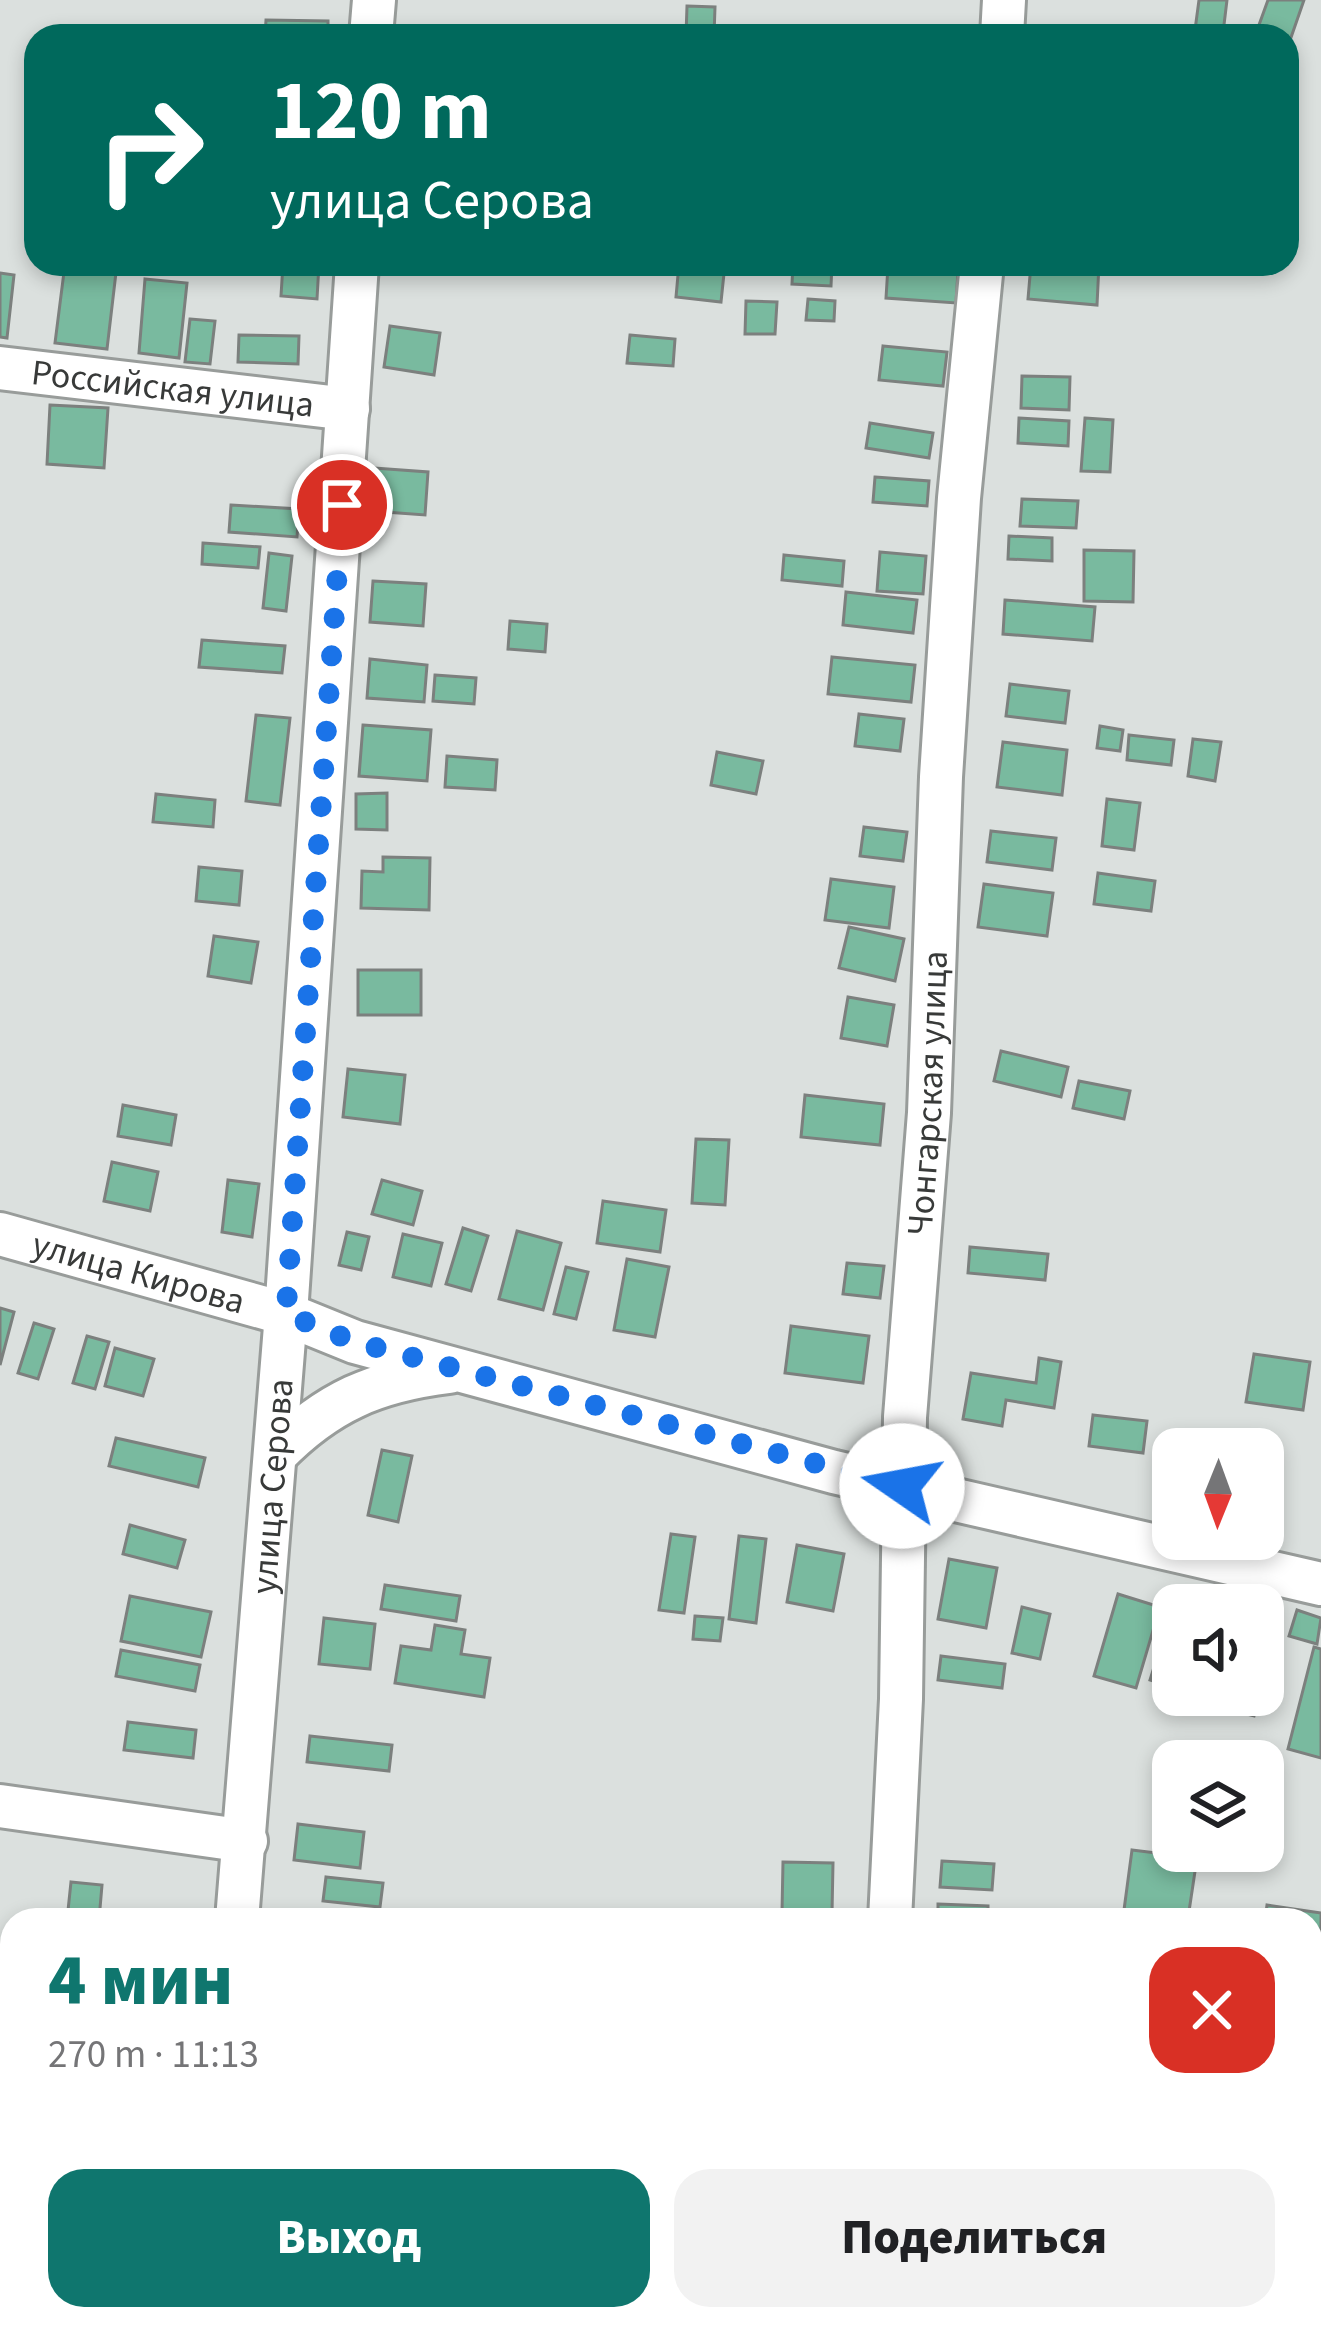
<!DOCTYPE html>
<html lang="ru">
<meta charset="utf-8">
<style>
:root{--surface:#fff;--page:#f2f2f2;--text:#202124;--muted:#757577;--accent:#0f766e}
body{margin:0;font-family:"Source Sans 3",sans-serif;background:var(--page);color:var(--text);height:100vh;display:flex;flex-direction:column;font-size:45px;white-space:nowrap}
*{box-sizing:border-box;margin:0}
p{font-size:39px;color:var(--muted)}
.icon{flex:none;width:66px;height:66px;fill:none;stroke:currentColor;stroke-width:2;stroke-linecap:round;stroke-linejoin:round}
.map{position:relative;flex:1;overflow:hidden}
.sheet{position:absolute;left:0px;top:1908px;width:1323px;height:423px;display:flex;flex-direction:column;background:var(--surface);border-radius:36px 36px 0 0;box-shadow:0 6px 18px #0003}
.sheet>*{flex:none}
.banner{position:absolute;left:24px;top:24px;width:1275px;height:252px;border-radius:36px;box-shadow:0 6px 18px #0003;background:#00695c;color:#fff;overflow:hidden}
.needle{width:78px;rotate:181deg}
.tools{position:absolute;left:1152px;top:1428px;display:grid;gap:24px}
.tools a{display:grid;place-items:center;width:132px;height:132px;border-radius:24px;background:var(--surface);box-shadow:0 6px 18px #0003;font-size:60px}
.pin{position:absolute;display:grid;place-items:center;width:102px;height:102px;color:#fff;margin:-51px;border:6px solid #fff;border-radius:50%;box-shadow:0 3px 12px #0007}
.me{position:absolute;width:132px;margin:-66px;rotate:282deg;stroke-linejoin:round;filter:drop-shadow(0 0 9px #0008)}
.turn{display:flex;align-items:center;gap:42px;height:252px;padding:0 48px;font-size:54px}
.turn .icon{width:156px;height:156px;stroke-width:2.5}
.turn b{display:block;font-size:84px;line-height:102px}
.round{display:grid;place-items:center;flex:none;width:126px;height:126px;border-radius:36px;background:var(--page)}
.summary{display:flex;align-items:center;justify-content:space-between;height:204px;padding:0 48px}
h1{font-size:72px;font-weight:800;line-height:90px;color:var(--accent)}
.cta{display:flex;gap:24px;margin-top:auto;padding:24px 48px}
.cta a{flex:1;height:138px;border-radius:36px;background:var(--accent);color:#fff;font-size:48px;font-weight:800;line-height:138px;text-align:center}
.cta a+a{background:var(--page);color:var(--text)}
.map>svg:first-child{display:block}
</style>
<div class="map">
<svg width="1321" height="2330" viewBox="0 0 1321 2330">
<rect width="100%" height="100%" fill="#dbe0de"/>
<g fill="#79ba9f" stroke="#7c807e" stroke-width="3">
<polygon points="1199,0 1227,0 1223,33 1195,30"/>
<polygon points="1268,0 1304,0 1287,49 1287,36 1255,36"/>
<polygon points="687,6 715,7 714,36 686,36"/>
<polygon points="266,20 328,21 328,36 265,36"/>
<polygon points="65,264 117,264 107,349 55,343"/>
<polygon points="283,264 319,264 317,299 281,296"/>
<polygon points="679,264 725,264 721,302 676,297"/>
<polygon points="793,264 832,264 831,286 792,284"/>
<polygon points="1031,264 1099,264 1097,305 1028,299"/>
<polygon points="888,266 958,271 956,303 886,298"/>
<polygon points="0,273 14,275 7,338 0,337"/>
<polygon points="145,279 187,283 179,358 139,353"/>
<polygon points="808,299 835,301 834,321 806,320"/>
<polygon points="746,301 777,302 775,334 745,334"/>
<polygon points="190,319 215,321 210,364 185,362"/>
<polygon points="390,326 440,333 434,375 384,367"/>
<polygon points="239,335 299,336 298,364 238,362"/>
<polygon points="630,335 675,339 673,366 627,363"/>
<polygon points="883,346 947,352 943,386 879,380"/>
<polygon points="1022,376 1070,377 1069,410 1021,408"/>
<polygon points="50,405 108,408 104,468 47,464"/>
<polygon points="1019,418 1069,421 1068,446 1018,443"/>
<polygon points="1085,418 1113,420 1110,472 1081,471"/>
<polygon points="870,423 933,433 929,458 866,448"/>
<polygon points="374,468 428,472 425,515 372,511"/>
<polygon points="875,477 929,481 927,506 873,502"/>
<polygon points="1022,499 1078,501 1076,528 1020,526"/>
<polygon points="231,505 299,509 297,537 229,532"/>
<polygon points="1009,536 1052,538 1052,561 1008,559"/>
<polygon points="203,543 260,547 258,568 202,564"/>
<polygon points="1084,550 1134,551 1133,602 1084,601"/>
<polygon points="880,552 926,556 923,594 877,591"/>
<polygon points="269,553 292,556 286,611 263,608"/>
<polygon points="784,555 844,561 842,586 782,580"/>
<polygon points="373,581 426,584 423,626 370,622"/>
<polygon points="846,592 917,600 913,633 843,625"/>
<polygon points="1005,600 1095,607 1092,641 1003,634"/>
<polygon points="510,621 547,624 545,652 508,649"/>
<polygon points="202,640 285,646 282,673 199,667"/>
<polygon points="832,657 915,665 911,702 828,694"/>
<polygon points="370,659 427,665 424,702 367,698"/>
<polygon points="435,675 476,678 474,704 433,701"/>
<polygon points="1010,684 1069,691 1065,723 1006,716"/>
<polygon points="859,714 904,719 900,751 855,746"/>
<polygon points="256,715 290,718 280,805 246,801"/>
<polygon points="363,725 431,730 427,781 359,776"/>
<polygon points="1100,726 1123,730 1120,751 1097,748"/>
<polygon points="1129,735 1174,740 1171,765 1127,760"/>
<polygon points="1193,739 1221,742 1215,781 1188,776"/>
<polygon points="1003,742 1067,750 1062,795 997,787"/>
<polygon points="717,752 763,761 756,794 711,785"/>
<polygon points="447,756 497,760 495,790 445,787"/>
<polygon points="387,793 387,830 356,829 356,794"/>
<polygon points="156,794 215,800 213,827 153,822"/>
<polygon points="1107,799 1140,803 1134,850 1102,846"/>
<polygon points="864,827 907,832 903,861 860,856"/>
<polygon points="991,831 1056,838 1052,870 987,862"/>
<polygon points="383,857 430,858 429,910 361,908 362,871 383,872"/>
<polygon points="199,867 242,871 239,905 196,901"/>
<polygon points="1098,873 1155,881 1151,911 1094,904"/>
<polygon points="831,879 894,887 889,928 825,920"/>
<polygon points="984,884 1053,893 1047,936 978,927"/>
<polygon points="849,927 904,939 895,981 839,968"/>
<polygon points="214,936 258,942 251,983 208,976"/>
<rect x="358" y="970" width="63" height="45"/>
<polygon points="848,997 894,1005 887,1046 841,1038"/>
<polygon points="1001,1051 1068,1067 1061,1097 994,1081"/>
<polygon points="348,1069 405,1075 400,1124 343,1117"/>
<polygon points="1079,1081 1130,1091 1124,1119 1073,1108"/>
<polygon points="805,1095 884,1104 880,1145 801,1137"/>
<polygon points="123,1105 176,1115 171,1145 118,1136"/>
<polygon points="696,1139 729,1140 725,1205 692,1203"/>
<polygon points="112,1162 158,1172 150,1211 104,1201"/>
<polygon points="228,1180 259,1184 252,1237 222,1232"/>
<polygon points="382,1180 422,1191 413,1225 372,1214"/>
<polygon points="603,1201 666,1210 660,1252 597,1243"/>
<polygon points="463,1228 488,1236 471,1291 446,1284"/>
<polygon points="517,1231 561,1243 543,1310 499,1299"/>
<polygon points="347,1232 369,1237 361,1270 339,1265"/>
<polygon points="403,1234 442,1243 431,1286 393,1277"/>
<polygon points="970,1247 1048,1254 1045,1280 968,1273"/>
<polygon points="627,1259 669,1267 655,1337 614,1330"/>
<polygon points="847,1263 884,1266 880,1298 843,1294"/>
<polygon points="566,1267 588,1272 576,1319 554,1314"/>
<polygon points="0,1308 14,1312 0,1365"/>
<polygon points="34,1323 54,1329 38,1379 18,1373"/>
<polygon points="791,1326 869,1336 863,1383 785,1373"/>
<polygon points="87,1336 109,1342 95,1389 73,1383"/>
<polygon points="115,1348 154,1359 143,1396 105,1386"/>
<polygon points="1254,1354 1310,1362 1303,1410 1246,1402"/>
<polygon points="1039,1358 1061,1362 1054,1408 1006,1400 1002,1426 963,1419 971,1373 1036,1383"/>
<polygon points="1093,1415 1147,1421 1143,1453 1089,1446"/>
<polygon points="116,1438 205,1458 198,1487 109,1466"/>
<polygon points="382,1450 412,1456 398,1522 368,1515"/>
<polygon points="130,1525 185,1540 177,1568 123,1554"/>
<polygon points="671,1534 695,1537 684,1613 659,1610"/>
<polygon points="739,1536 766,1539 756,1623 729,1619"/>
<polygon points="797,1545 844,1554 833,1611 787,1602"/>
<polygon points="949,1559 997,1568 986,1628 938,1619"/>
<polygon points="385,1585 460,1596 456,1621 381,1609"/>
<polygon points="1118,1594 1160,1607 1136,1688 1094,1676"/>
<polygon points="130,1596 211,1612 201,1657 121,1641"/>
<polygon points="1022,1607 1050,1614 1040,1659 1012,1653"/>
<polygon points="1172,1610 1173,1610 1173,1687 1150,1680"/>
<polygon points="1297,1610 1321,1618 1317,1644 1289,1636"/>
<polygon points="695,1616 723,1618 720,1641 693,1639"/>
<polygon points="324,1618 375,1624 370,1669 319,1664"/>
<polygon points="435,1625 465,1630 461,1654 490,1658 484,1697 395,1683 401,1646 431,1650"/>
<polygon points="1263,1631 1276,1635 1263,1682"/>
<polygon points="1314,1647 1321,1649 1321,1758 1288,1749"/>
<polygon points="121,1650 200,1665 195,1691 116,1676"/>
<polygon points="941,1656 1005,1664 1002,1688 938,1680"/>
<polygon points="1206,1695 1259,1695 1254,1716 1204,1703"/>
<polygon points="128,1722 196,1730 193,1758 124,1750"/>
<polygon points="310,1736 392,1745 389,1771 307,1762"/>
<polygon points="298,1824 364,1832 360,1868 294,1860"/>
<polygon points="1132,1850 1197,1858 1188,1918 1124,1910"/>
<polygon points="942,1861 994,1864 992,1890 940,1887"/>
<polygon points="783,1862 833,1863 832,1913 782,1912"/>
<polygon points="326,1877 383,1883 380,1907 323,1901"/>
<polygon points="71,1882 102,1885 99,1920 67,1920"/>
<polygon points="938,1904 988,1906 988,1920 938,1920"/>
<polygon points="1267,1905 1321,1913 1321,1978 1311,1976 1311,1920 1265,1920"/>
<polygon points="274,2319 280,2319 339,2330 272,2330"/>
<polygon points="376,2319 408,2319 405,2330 373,2330"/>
<polygon points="915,2319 973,2319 972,2330 914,2330"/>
<polygon points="27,2320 85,2330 25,2330"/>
<polygon points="1212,2320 1272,2326 1272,2330 1210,2330"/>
</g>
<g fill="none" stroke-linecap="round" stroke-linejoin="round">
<g stroke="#989c9a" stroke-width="48">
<g id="street">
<polyline points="371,36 374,0"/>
<polyline points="1002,36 1004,0"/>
<path id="s1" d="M 0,368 L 348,409"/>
<path id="s2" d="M 0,1234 L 286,1314 L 355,1342 L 834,1472 L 1321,1584"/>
<path d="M 276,1454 C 327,1402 375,1381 449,1372"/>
<polyline points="0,1806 246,1841"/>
<path id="s3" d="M 237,1920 L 286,1314 L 357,264"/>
<path id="s4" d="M 890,1920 L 901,1699 L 905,1417 L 929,1113 L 941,777 L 959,498 L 982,264"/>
<polyline points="182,2330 184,2319"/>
<polyline points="869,2330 870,2319"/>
<polyline points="1320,2330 1321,2321"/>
</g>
</g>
<use href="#street" stroke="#fff" stroke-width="42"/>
</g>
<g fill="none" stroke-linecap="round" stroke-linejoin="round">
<polyline stroke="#1a73e8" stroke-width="21" stroke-dasharray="0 37.8" points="342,505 286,1314 355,1342 902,1486"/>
</g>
<g text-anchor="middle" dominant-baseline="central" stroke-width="12" stroke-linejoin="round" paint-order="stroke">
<g font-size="36" fill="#383a39" stroke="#e8edeb">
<text stroke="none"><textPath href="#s1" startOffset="174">Российская улица</textPath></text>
<text stroke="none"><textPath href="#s4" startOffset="828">Чонгарская улица</textPath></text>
<text stroke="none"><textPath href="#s2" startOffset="144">улица Кирова</textPath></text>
<text stroke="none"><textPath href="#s3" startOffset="435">улица Серова</textPath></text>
</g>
</g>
</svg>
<div class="tools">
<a><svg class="needle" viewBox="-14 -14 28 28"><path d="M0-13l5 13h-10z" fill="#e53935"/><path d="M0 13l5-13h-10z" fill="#757577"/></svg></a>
<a><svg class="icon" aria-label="sound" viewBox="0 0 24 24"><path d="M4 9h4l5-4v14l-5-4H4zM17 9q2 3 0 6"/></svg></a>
<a><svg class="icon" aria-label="layers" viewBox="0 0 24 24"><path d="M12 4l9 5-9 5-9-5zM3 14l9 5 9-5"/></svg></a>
</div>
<div class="pin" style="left:342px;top:505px;background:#d93025"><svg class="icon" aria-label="arrive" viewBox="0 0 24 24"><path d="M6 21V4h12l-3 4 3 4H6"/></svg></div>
<svg class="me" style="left:902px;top:1486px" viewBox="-20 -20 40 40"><circle r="19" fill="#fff"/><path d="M0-13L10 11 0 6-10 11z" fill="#1a73e8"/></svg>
<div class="banner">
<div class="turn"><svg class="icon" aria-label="right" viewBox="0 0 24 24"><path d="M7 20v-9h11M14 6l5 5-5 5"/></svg><div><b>120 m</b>улица Серова</div></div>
</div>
<section class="sheet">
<div class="summary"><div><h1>4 мин</h1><p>270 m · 11:13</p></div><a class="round" style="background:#d93025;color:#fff"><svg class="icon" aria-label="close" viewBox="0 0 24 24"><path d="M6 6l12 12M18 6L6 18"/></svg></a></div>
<div class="cta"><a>Выход</a><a>Поделиться</a></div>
</section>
</div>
